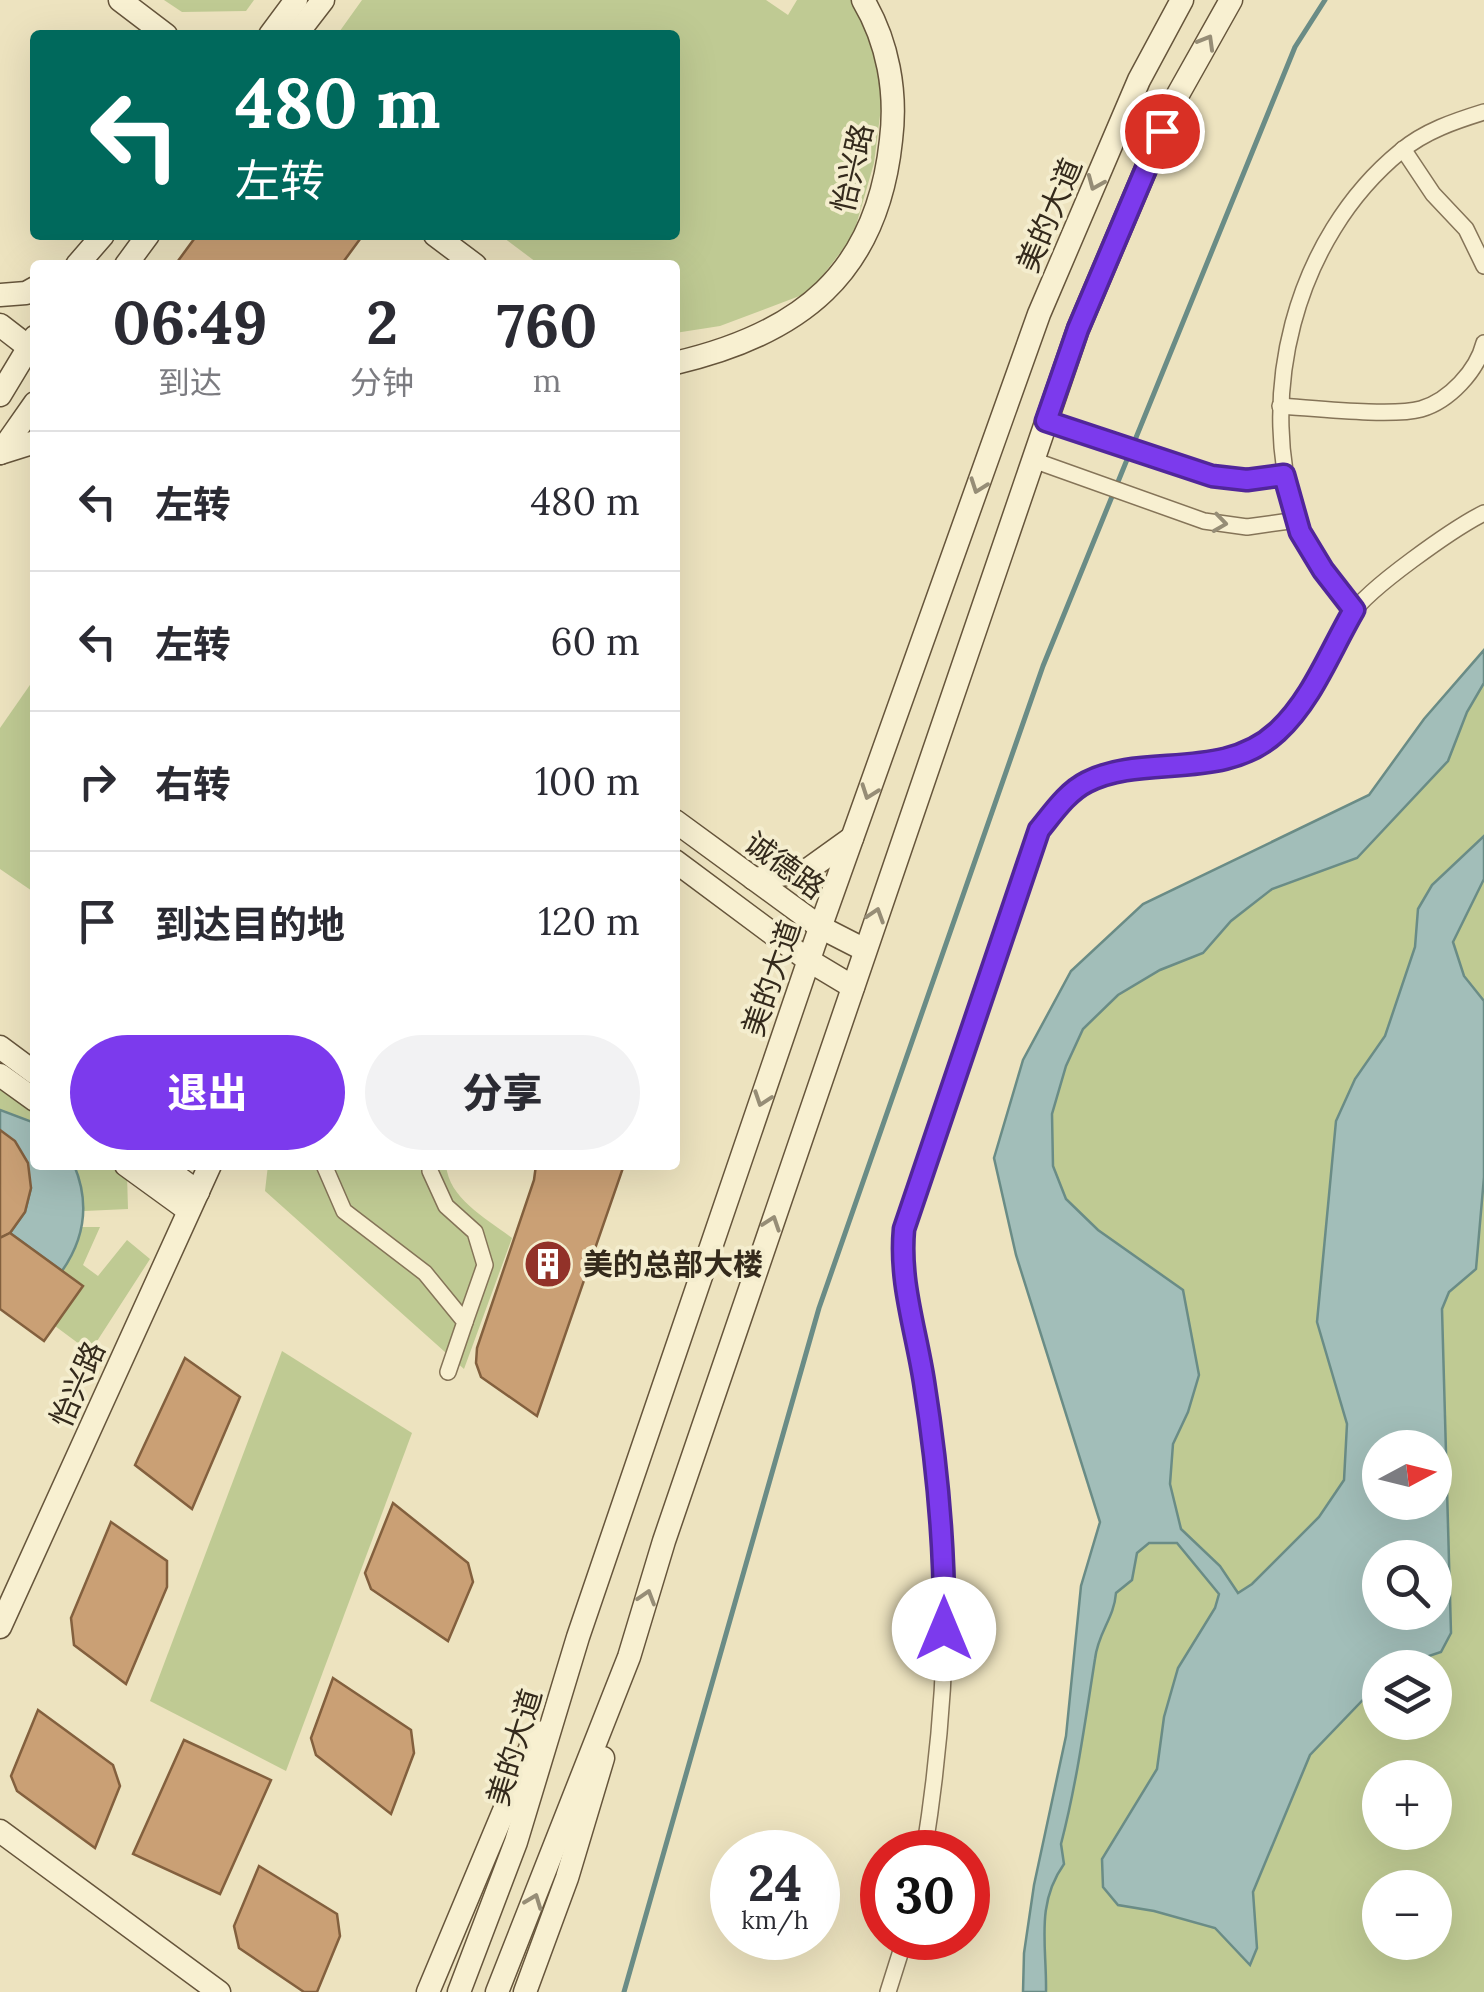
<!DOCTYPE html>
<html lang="zh">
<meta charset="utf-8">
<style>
:root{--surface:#fff;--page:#f2f2f3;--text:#2b2b33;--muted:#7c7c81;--line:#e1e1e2;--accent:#7c3aed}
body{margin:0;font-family:Lora,"Noto Sans SC",serif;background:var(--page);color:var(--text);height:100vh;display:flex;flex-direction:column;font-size:38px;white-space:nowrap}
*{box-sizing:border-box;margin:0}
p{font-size:32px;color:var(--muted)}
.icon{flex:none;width:55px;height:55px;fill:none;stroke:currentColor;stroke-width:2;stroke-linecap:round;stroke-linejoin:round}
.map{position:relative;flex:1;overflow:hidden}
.side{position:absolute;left:30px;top:260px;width:650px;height:910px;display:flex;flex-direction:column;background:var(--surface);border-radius:10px;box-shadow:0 10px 40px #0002}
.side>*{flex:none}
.hud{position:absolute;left:30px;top:30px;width:650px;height:210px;border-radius:10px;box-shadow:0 10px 40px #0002;background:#00695c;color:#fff;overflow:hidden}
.needle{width:65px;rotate:83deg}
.controls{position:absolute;left:1362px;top:1430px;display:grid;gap:20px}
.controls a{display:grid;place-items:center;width:90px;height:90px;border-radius:50%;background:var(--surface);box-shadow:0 10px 40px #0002;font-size:50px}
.speed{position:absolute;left:710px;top:1830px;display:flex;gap:20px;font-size:50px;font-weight:700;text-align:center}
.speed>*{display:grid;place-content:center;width:130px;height:130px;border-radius:50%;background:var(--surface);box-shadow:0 10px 40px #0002;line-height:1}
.speed small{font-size:25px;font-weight:400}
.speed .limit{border:15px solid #d22;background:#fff;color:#111}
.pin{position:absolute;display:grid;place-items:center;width:85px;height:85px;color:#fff;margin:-42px;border:5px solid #fff;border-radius:50%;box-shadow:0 2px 10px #0007}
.me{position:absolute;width:110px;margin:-55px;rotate:0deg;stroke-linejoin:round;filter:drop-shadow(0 0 8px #0008)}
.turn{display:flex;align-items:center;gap:35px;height:210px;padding:0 40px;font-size:45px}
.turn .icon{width:130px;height:130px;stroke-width:2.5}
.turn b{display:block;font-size:70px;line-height:85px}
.eta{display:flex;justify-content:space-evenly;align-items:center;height:170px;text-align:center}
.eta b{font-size:60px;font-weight:800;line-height:70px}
.primary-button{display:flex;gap:20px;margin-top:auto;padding:20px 40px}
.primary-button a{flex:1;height:115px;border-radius:60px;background:var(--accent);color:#fff;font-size:40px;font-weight:800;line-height:115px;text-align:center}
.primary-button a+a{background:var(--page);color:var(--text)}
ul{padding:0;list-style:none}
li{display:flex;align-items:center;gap:30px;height:140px;padding:0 40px;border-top:2px solid var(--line)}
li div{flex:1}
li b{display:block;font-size:38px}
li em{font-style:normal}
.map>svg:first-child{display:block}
</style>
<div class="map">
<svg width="1484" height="1992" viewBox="0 0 1484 1992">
<rect width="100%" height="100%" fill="#ede3bf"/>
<g fill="#bfca93" fill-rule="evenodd">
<polygon points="164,0 254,0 246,11 182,12"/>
<polygon points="362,0 766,0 788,15 797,0 852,0 873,48 882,100 874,163 853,236 810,292 720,326 675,333 675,265 540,265 500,235 675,235 675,35 337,35"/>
<path d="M 1484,650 L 1484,1992 L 1023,1992 L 1024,1953 L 1034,1885 L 1066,1736 L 1081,1586 L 1100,1522 L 1016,1255 L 994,1158 L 1023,1060 L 1071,971 L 1143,904 L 1369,795 L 1424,719 ZM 1380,1448 L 1435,1448 L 1435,1502 L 1380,1502 ZM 1380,1558 L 1435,1558 L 1435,1612 L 1380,1612 ZM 1380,1668 L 1435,1668 L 1435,1722 L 1380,1722 ZM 1380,1778 L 1435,1778 L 1435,1832 L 1380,1832 ZM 1380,1888 L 1435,1888 L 1435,1942 L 1380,1942 Z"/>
<polygon points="32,682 35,684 35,893 0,869 0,728"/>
<polygon points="0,1080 35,1106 35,1123 0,1111"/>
<polygon points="74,1165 115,1165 127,1174 128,1209 84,1211 83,1194"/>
<path d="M 268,1165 L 446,1165 C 449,1199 486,1218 512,1238 L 464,1369 L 265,1191 Z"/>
<polygon points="82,1227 100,1227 83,1265 98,1276 127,1240 150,1259 90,1352 55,1326 83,1287 62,1271 71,1258"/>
<polygon points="282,1351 412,1433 286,1771 150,1701"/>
</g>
<g fill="#a2beb9" stroke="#6a8c86" stroke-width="2.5" fill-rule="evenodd">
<path d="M 1484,650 L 1484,683 L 1467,712 L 1448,761 L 1357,858 L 1272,889 L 1231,921 L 1203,953 L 1160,970 L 1118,995 L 1083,1029 L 1066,1066 L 1052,1114 L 1053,1166 L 1066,1199 L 1098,1230 L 1183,1290 L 1199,1375 L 1188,1412 L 1173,1444 L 1170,1484 L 1181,1529 L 1220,1566 L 1238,1593 L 1252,1584 L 1319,1517 L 1344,1480 L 1347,1424 L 1317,1322 L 1336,1121 L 1355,1079 L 1385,1036 L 1415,947 L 1418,909 L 1432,885 L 1484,836 L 1484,879 L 1453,942 L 1464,976 L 1484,1001 L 1484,1177 L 1476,1269 L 1449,1292 L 1442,1309 L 1451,1633 L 1441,1652 L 1396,1667 L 1380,1668 L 1380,1682 L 1310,1755 L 1253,1892 L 1257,1948 L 1250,1965 L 1215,1928 L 1154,1911 L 1118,1905 L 1103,1887 L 1102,1859 L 1157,1769 L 1164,1717 L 1178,1668 L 1215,1608 L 1219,1594 L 1177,1543 L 1149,1543 L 1137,1553 L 1132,1580 L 1116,1593 C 1114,1619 1098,1632 1095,1659 C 1085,1722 1077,1782 1061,1844 L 1064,1864 C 1035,1905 1047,1946 1046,1992 L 1023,1992 L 1024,1953 L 1034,1885 L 1066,1736 L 1081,1586 L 1100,1522 L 1016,1255 L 994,1158 L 1023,1060 L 1071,971 L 1143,904 L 1369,795 L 1424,719 ZM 1380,1448 L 1435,1448 L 1435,1502 L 1380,1502 ZM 1380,1558 L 1435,1558 L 1435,1612 L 1380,1612 Z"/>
<path d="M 0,1110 L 35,1123 L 35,1165 L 74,1165 C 90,1203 85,1238 62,1271 L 10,1233 L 25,1212 L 31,1188 L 0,1130 Z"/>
</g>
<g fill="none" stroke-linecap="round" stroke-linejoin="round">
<polyline stroke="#6a8c86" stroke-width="5" points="624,1992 819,1308 1043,666 1295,47 1325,0"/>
</g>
<g fill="#caa075" stroke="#83603e" stroke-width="2.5">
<polygon points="197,235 363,235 341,265 175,265"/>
<polygon points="0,1130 15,1141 28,1163 31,1188 25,1212 10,1233 0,1238"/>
<polygon points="536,1165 624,1165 537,1416 481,1377 476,1363 477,1348 534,1180"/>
<polygon points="10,1233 83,1286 44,1341 0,1309 0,1238"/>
<polygon points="185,1358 240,1397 192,1509 135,1465"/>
<polygon points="393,1503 468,1563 473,1582 448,1641 371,1589 365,1573"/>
<polygon points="111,1522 167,1561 167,1587 126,1684 74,1645 71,1618"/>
<polygon points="333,1678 411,1730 414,1753 391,1814 316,1755 311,1738"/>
<polygon points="38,1710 113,1765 120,1786 95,1848 17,1791 11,1776"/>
<polygon points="184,1740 271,1780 220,1894 133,1854"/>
<polygon points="259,1866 337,1914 340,1936 317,1992 304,1992 239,1948 234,1926"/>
</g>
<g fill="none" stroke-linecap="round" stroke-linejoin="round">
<g stroke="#857458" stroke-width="18">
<g id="street">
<polyline points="1403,149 1433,194 1466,229 1484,266"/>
<path d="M 1280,406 C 1313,408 1392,417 1421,409 C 1449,401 1477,371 1484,343"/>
<polyline points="1046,421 1212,476 1247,481 1284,475"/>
<polyline points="1033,460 1204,521 1247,527 1297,520"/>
<path d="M 1354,610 C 1335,585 1310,558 1299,527 C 1254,399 1294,238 1401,151 C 1425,131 1455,121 1484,112"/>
<polyline points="324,1165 344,1211 425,1273 465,1322 448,1372"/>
<polyline points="431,1165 430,1171 446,1206 475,1232 485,1265 465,1322"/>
<path d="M 924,1852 C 944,1727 952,1597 938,1471 C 933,1433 927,1394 920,1357 C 912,1312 900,1274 904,1229 L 1039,830 C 1053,813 1067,792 1087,782 C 1120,765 1158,772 1193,766 C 1220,762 1249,751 1272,736 C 1311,710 1327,654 1351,615 C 1367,589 1454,528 1484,513"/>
<polyline points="888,1992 905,1938"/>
</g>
</g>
<g stroke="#66553b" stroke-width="25">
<g id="secondary">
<polyline points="120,0 166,35"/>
<polyline points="270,35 296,0"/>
<polyline points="296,35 323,0"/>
<polyline points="435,235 475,265"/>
<polyline points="77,265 103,235"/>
<polyline points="126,265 148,235"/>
<polyline points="0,295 26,293 35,288"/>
<polyline points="0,325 35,352"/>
<path d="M 675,363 C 800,334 877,274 891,140 C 897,92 888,42 863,0"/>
<polyline points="0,395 35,337"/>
<polyline points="0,453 35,403"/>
<polyline points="0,453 35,442"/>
<polyline points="675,821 820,927 865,950"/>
<polyline points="675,861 808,960 853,987"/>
<polyline points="754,879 806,871 852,838"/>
<polyline points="0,1047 35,1073"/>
<polyline points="0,1075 35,1100"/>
<polyline points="126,1165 188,1210"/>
<polyline points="161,1165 198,1192"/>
<polyline points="0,1627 210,1165"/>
<polyline points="0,1831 219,1992"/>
<polyline points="428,1992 537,1732"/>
<polyline points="459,1992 516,1842 578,1637 814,945 1039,314 1139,80 1182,0"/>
<polyline points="497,1992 629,1657 664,1541 1078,329 1176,98 1231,0"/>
<polyline points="525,1992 567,1878 603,1758"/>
</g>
</g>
<use href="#street" stroke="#f8f0d1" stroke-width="15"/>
<use href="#secondary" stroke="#f8f0d1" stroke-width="22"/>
</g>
<defs><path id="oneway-chevron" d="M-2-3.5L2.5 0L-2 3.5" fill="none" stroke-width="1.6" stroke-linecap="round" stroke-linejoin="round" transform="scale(2.5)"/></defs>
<g stroke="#968d76">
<use href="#oneway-chevron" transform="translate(1207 42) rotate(-60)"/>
<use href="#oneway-chevron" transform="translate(1095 183) rotate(113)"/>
<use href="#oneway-chevron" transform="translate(978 486) rotate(110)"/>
<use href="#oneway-chevron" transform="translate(1220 523) rotate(8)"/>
<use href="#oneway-chevron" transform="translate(869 792) rotate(110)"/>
<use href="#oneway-chevron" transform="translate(876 915) rotate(-72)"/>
<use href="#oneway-chevron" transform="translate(762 1099) rotate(109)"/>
<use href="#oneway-chevron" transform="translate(772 1223) rotate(-71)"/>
<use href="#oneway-chevron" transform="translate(647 1597) rotate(-73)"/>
<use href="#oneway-chevron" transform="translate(534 1901) rotate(-69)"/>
</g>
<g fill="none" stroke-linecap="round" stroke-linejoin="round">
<g stroke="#51269a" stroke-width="25">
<path id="route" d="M 944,1629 C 945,1545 937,1464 924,1382 C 916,1330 899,1282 904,1229 L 1039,830 C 1053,813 1067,792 1087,782 C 1143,753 1223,782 1277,732 C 1312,700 1330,651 1354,610 L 1323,570 L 1300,532 L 1284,475 L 1247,480 L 1212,476 L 1046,421 L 1078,329 L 1162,131"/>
</g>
<use href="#route" stroke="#7c3aed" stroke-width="18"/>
</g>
<defs>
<g id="building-disc" transform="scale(2.5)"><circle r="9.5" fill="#923229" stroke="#f4edce"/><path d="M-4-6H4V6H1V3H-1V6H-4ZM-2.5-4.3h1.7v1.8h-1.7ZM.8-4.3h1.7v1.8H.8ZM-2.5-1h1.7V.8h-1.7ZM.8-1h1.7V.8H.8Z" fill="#fff"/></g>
</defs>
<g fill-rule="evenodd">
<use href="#building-disc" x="548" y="1264"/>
</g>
<g text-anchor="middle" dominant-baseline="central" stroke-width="8" stroke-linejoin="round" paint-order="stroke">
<g font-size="30" fill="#342a1c" stroke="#f4edce">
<text transform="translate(852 168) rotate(-77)">怡兴路</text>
<text transform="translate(1049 215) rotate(-67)">美的大道</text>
<text transform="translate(785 865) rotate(36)">诚德路</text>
<text transform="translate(771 978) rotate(-71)">美的大道</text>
<text transform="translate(77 1384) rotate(-66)">怡兴路</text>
<text transform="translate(514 1747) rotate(-73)">美的大道</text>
</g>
<g font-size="30" font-weight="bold" fill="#342a1c" stroke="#f4edce" text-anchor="start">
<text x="583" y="1264">美的总部大楼</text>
</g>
</g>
</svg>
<div class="controls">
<a><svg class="needle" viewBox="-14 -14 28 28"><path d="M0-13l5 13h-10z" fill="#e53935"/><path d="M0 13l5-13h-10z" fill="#7c7c81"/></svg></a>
<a><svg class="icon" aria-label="search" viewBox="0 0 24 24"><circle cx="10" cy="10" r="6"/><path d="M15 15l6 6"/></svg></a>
<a><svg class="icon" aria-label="layers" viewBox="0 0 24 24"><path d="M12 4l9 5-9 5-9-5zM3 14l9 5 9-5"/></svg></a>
<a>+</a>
<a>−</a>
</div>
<div class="speed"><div>24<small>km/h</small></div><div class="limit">30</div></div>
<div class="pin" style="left:1162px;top:131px;background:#d93025"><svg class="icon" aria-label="arrive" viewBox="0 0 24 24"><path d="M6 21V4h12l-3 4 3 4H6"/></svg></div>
<svg class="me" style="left:944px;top:1629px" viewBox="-20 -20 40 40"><circle r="19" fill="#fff"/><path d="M0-13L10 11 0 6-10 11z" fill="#7c3aed"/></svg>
<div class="hud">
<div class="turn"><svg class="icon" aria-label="left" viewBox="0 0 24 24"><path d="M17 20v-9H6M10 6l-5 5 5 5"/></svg><div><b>480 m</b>左转</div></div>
</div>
<section class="side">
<div class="eta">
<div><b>06:49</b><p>到达</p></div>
<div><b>2</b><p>分钟</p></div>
<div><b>760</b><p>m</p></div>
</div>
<ul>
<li><svg class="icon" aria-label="left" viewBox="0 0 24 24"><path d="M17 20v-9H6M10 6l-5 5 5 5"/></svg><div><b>左转</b></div><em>480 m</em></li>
<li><svg class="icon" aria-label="left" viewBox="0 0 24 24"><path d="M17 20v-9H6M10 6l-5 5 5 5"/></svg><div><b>左转</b></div><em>60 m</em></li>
<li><svg class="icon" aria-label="right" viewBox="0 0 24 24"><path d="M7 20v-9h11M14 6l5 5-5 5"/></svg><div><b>右转</b></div><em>100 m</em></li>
<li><svg class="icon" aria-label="arrive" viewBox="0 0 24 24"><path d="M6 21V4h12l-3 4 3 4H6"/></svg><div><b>到达目的地</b></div><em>120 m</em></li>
</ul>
<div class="primary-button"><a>退出</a><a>分享</a></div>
</section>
</div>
